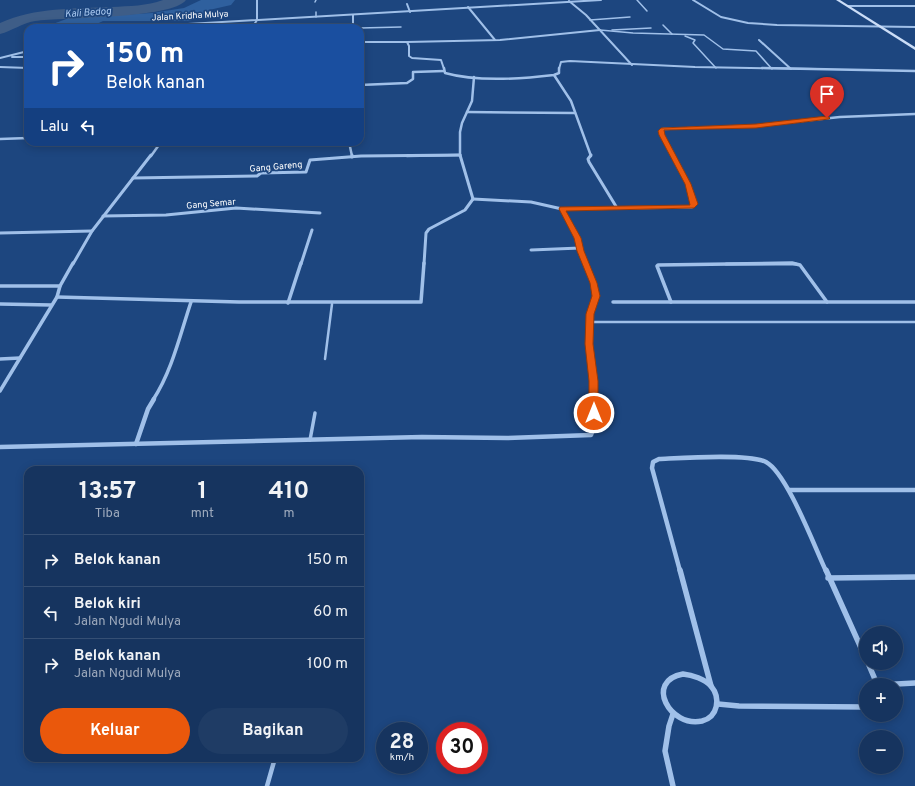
<!DOCTYPE html>
<html lang="id">
<meta charset="utf-8">
<style>
:root{--surface:#16345f;--page:#1f3c65;--text:#f1f3f6;--muted:#9eaabd;--line:#354f74;--accent:#ea580c}
body{margin:0;font-family:Overpass,sans-serif;background:var(--page);color:var(--text);height:100vh;display:flex;flex-direction:column;font-size:15px;white-space:nowrap}
*{box-sizing:border-box;margin:0}
p{font-size:13px;color:var(--muted)}
.icon{flex:none;width:22px;height:22px;fill:none;stroke:currentColor;stroke-width:2;stroke-linecap:round;stroke-linejoin:round}
.map{position:relative;flex:1;overflow:hidden}
.sheet{position:absolute;left:24px;top:466px;width:340px;height:296px;display:flex;flex-direction:column;background:var(--surface);border-radius:12px;box-shadow:0 2px 10px #0003,0 0 0 1px var(--line)}
.sheet>*{flex:none}
.hud{position:absolute;left:24px;top:24px;width:340px;height:122px;border-radius:12px;box-shadow:0 2px 10px #0003,0 0 0 1px var(--line);background:#1a4fa0;color:#fff;overflow:hidden}
.buttons{position:absolute;left:859px;top:626px;display:grid;gap:8px}
.buttons a{display:grid;place-items:center;width:44px;height:44px;border-radius:50%;background:var(--surface);box-shadow:0 2px 10px #0003,0 0 0 1px var(--line);font-size:20px}
.speed{position:absolute;left:376px;top:722px;display:flex;gap:8px;font-size:20px;font-weight:700;text-align:center}
.speed>*{display:grid;place-content:center;width:52px;height:52px;border-radius:50%;background:var(--surface);box-shadow:0 2px 10px #0003,0 0 0 1px var(--line);line-height:1}
.speed small{font-size:10px;font-weight:400}
.speed .limit{border:6px solid #d22;background:#fff;color:#111}
.pin{position:absolute;display:grid;place-items:center;width:34px;height:34px;color:#fff;margin:-41px -17px;border-radius:50% 50% 50% 0;rotate:-45deg;box-shadow:0 0 4px #0007}
.pin .icon{rotate:45deg}
.me{position:absolute;width:44px;margin:-22px;rotate:0deg;stroke-linejoin:round;filter:drop-shadow(0 0 3px #0008)}
.turn{display:flex;align-items:center;gap:14px;height:84px;padding:0 16px;font-size:18px}
.turn .icon{width:52px;height:52px;stroke-width:2.5}
.turn b{display:block;font-size:28px;line-height:34px}
.then{display:flex;align-items:center;height:38px;padding:0 16px;background:#0003;gap:8px;font-size:15px}
.eta{display:flex;justify-content:space-evenly;align-items:center;height:68px;text-align:center}
.eta b{font-size:24px;font-weight:700;line-height:28px}
.button{display:flex;gap:8px;margin-top:auto;padding:8px 16px}
.button a{flex:1;height:46px;border-radius:24px;background:var(--accent);color:#fff;font-size:16px;font-weight:700;line-height:46px;text-align:center}
.button a+a{background:var(--page);color:var(--text)}
ul{padding:0;list-style:none}
li{display:flex;align-items:center;gap:12px;height:52px;padding:0 16px;border-top:1px solid var(--line)}
li div{flex:1}
li b{display:block;font-size:15px}
li em{font-style:normal}
.map>svg:first-child{display:block}
</style>
<div class="map">
<svg width="915" height="786" viewBox="0 0 915 786">
<rect width="100%" height="100%" fill="#1d467f"/>
<polygon fill="#2f609e" points="201,0 235,0 231,5 209,10 218,15 187,21 103,21 88,28 42,28 69,18 152,13 184,8"/>
<g fill="none" stroke-linecap="round" stroke-linejoin="round">
<path fill="#3e5d87" fill-rule="evenodd" d="M 163,0 L 186,0 C 172,19 62,17 35,21 C 22,23 12,31 0,34 L 0,23 C 36,7 73,9 112,7 C 129,6 147,6 163,0 Z"/>
<g stroke="#a0c0e9" stroke-width="1.5">
<polyline points="637,0 647,11"/>
<polyline points="315,2 316,0"/>
<polyline points="316,12 316,17"/>
<polyline points="590,20 630,17"/>
<polyline points="663,25 672,34"/>
<polyline points="360,28 401,27"/>
<polyline points="600,30 633,33 704,35 723,49 756,51 772,69"/>
<polyline points="612,30 651,28"/>
<polyline points="685,36 695,40 693,43 716,68"/>
</g>
<g stroke="#a0c0e9" stroke-width="2.5">
<polyline points="590,322 915,322"/>
<polyline points="325,359 332,304"/>
</g>
<polyline stroke="#a0c0e9" stroke-width="3.5" points="310,440 315,413"/>
<polyline stroke="#a0c0e9" stroke-width="4.5" points="267,786 275,758"/>
<g stroke="#a0c0e9" stroke-width="2">
<polyline points="693,0 721,17 748,23 777,25 915,27"/>
<polyline points="569,1 586,15 632,65"/>
<polyline points="407,4 410,12"/>
<polyline points="848,6 915,6"/>
<polyline points="468,7 495,40"/>
<polyline points="353,15 353,28"/>
<polyline points="120,28 601,0"/>
<polyline points="252,28 257,20 257,0"/>
<polyline points="759,40 791,69"/>
<polyline points="360,42 407,42 409,46 409,56 412,58 441,60 444,69"/>
<polyline points="407,42 500,40 600,30"/>
<polyline points="12,57 28,57"/>
<polyline points="0,58 28,51"/>
<polyline points="0,67 28,68"/>
<polyline points="559,69 561,62 570,61 695,67 817,69"/>
</g>
<g stroke="#a0c0e9" stroke-width="2.5">
<path d="M 444,68 L 445,73 C 477,82 521,79 554,75 L 559,73 L 559,68"/>
<polyline points="762,68 915,71"/>
<polyline points="554,75 571,101 591,156"/>
<polyline points="360,85 407,83 413,79 413,72 444,71"/>
<polyline points="467,112 575,113"/>
<polyline points="0,139 28,138"/>
<polyline points="349,142 352,156"/>
<polyline points="151,156 161,142"/>
<polyline points="407,156 460,155"/>
<polyline points="460,156 460,132 462,123 472,101 474,77"/>
<polyline points="673,156 661,131 663,129 756,126 840,117 915,114"/>
</g>
<g stroke="#a0c0e9" stroke-width="3">
<polyline points="352,155 352,157"/>
<polyline points="460,155 473,199"/>
<polyline points="591,155 588,159 589,162 617,208"/>
<polyline points="133,178 257,176 261,173 306,172 310,160 361,156 460,155"/>
<polyline points="473,199 531,202 562,209 692,207 694,204 688,184 672,155"/>
<polyline points="562,209 577,239 587,264"/>
<polyline points="103,216 166,215 236,208 320,213"/>
<polyline points="0,233 92,231"/>
<polyline points="531,250 580,248"/>
<polyline points="73,264 92,231 151,155"/>
<polyline points="301,264 312,230"/>
<polyline points="424,264 426,233 429,229 465,210 473,199"/>
<polyline points="726,264 796,264"/>
</g>
<g stroke="#a0c0e9" stroke-width="3.5">
<polyline points="586,263 594,283 596,295 590,314 589,344 594,381 594,400"/>
<polyline points="0,286 60,286"/>
<polyline points="57,297 239,302 421,302 424,263"/>
<polyline points="613,302 915,302"/>
<polyline points="671,302 657,266 658,265 792,263 800,265 827,302"/>
<polyline points="288,303 301,263"/>
<polyline points="0,304 51,305"/>
<polyline points="0,359 20,358"/>
<polyline points="0,391 57,297 60,286 73,263"/>
<path d="M 153,400 C 172,371 180,335 191,302"/>
</g>
<g stroke="#a0c0e9" stroke-width="4.5">
<polyline points="136,444 148,409 154,399"/>
<polyline points="0,447 422,437 507,438 591,435 593,429 594,399"/>
<polyline points="789,490 915,490"/>
<path d="M 680,571 L 652,468 L 653,462 L 659,459 C 681,458 748,453 766,462 C 787,473 815,548 826,571"/>
</g>
<g stroke="#a0c0e9" stroke-width="5.5">
<polyline points="680,570 711,686"/>
<polyline points="826,570 866,659"/>
<polyline points="828,578 915,577"/>
<polyline points="868,663 877,684"/>
<path d="M 683,674 C 692,675 705,679 711,686 C 721,698 718,717 702,721 C 670,728 644,681 683,674 Z"/>
<polyline points="878,685 915,683"/>
<polyline points="718,704 739,706 866,707"/>
<polyline points="673,714 669,726 665,751 673,786"/>
</g>
<polygon fill="#cbddf7" fill-rule="evenodd" points="836,0 840,0 915,47 915,50"/>
</g>
<polygon fill="#ea580c" stroke="#983908" points="827,116 830,118 829,119 756,128 664,130 665,135 691,184 698,204 694,208 566,211 581,238 584,251 597,283 600,296 594,314 593,344 598,381 598,413 597,415 590,415 589,413 589,381 585,344 586,314 592,296 590,283 577,251 574,238 559,209 560,207 690,205 685,184 659,135 658,131 661,128 756,124"/>
<g text-anchor="middle" dominant-baseline="central" stroke-width="3.5" stroke-linejoin="round" paint-order="stroke">
<g font-size="9" fill="#fff" stroke="#1d467f">
<text transform="translate(190 16) rotate(-3)">Jalan Kridha Mulya</text>
<text transform="translate(276 167) rotate(-5)">Gang Gareng</text>
<text transform="translate(211 204) rotate(-5)">Gang Semar</text>
</g>
<g font-size="10" font-style="italic" fill="#abcaf1" stroke="#1d467f">
<text transform="translate(88 13) rotate(-4)">Kali Bedog</text>
</g>
</g>
</svg>
<div class="buttons">
<a><svg class="icon" aria-label="sound" viewBox="0 0 24 24"><path d="M4 9h4l5-4v14l-5-4H4zM17 9q2 3 0 6"/></svg></a>
<a>+</a>
<a>−</a>
</div>
<div class="speed"><div>28<small>km/h</small></div><div class="limit">30</div></div>
<div class="pin" style="left:827px;top:118px;background:#d93025"><svg class="icon" aria-label="arrive" viewBox="0 0 24 24"><path d="M6 21V4h12l-3 4 3 4H6"/></svg></div>
<svg class="me" style="left:594px;top:413px" viewBox="-20 -20 40 40"><circle r="17" fill="#ea580c" stroke="#fff" stroke-width="3"/><path d="M0-11L8 9 0 5-8 9z" fill="#fff"/></svg>
<div class="hud">
<div class="turn"><svg class="icon" aria-label="right" viewBox="0 0 24 24"><path d="M7 20v-9h11M14 6l5 5-5 5"/></svg><div><b>150 m</b>Belok kanan</div></div>
<div class="then">Lalu<svg class="icon" aria-label="left" viewBox="0 0 24 24"><path d="M17 20v-9H6M10 6l-5 5 5 5"/></svg></div>
</div>
<section class="sheet">
<div class="eta">
<div><b>13:57</b><p>Tiba</p></div>
<div><b>1</b><p>mnt</p></div>
<div><b>410</b><p>m</p></div>
</div>
<ul>
<li><svg class="icon" aria-label="right" viewBox="0 0 24 24"><path d="M7 20v-9h11M14 6l5 5-5 5"/></svg><div><b>Belok kanan</b></div><em>150 m</em></li>
<li><svg class="icon" aria-label="left" viewBox="0 0 24 24"><path d="M17 20v-9H6M10 6l-5 5 5 5"/></svg><div><b>Belok kiri</b><p>Jalan Ngudi Mulya</p></div><em>60 m</em></li>
<li><svg class="icon" aria-label="right" viewBox="0 0 24 24"><path d="M7 20v-9h11M14 6l5 5-5 5"/></svg><div><b>Belok kanan</b><p>Jalan Ngudi Mulya</p></div><em>100 m</em></li>
</ul>
<div class="button"><a>Keluar</a><a>Bagikan</a></div>
</section>
</div>
